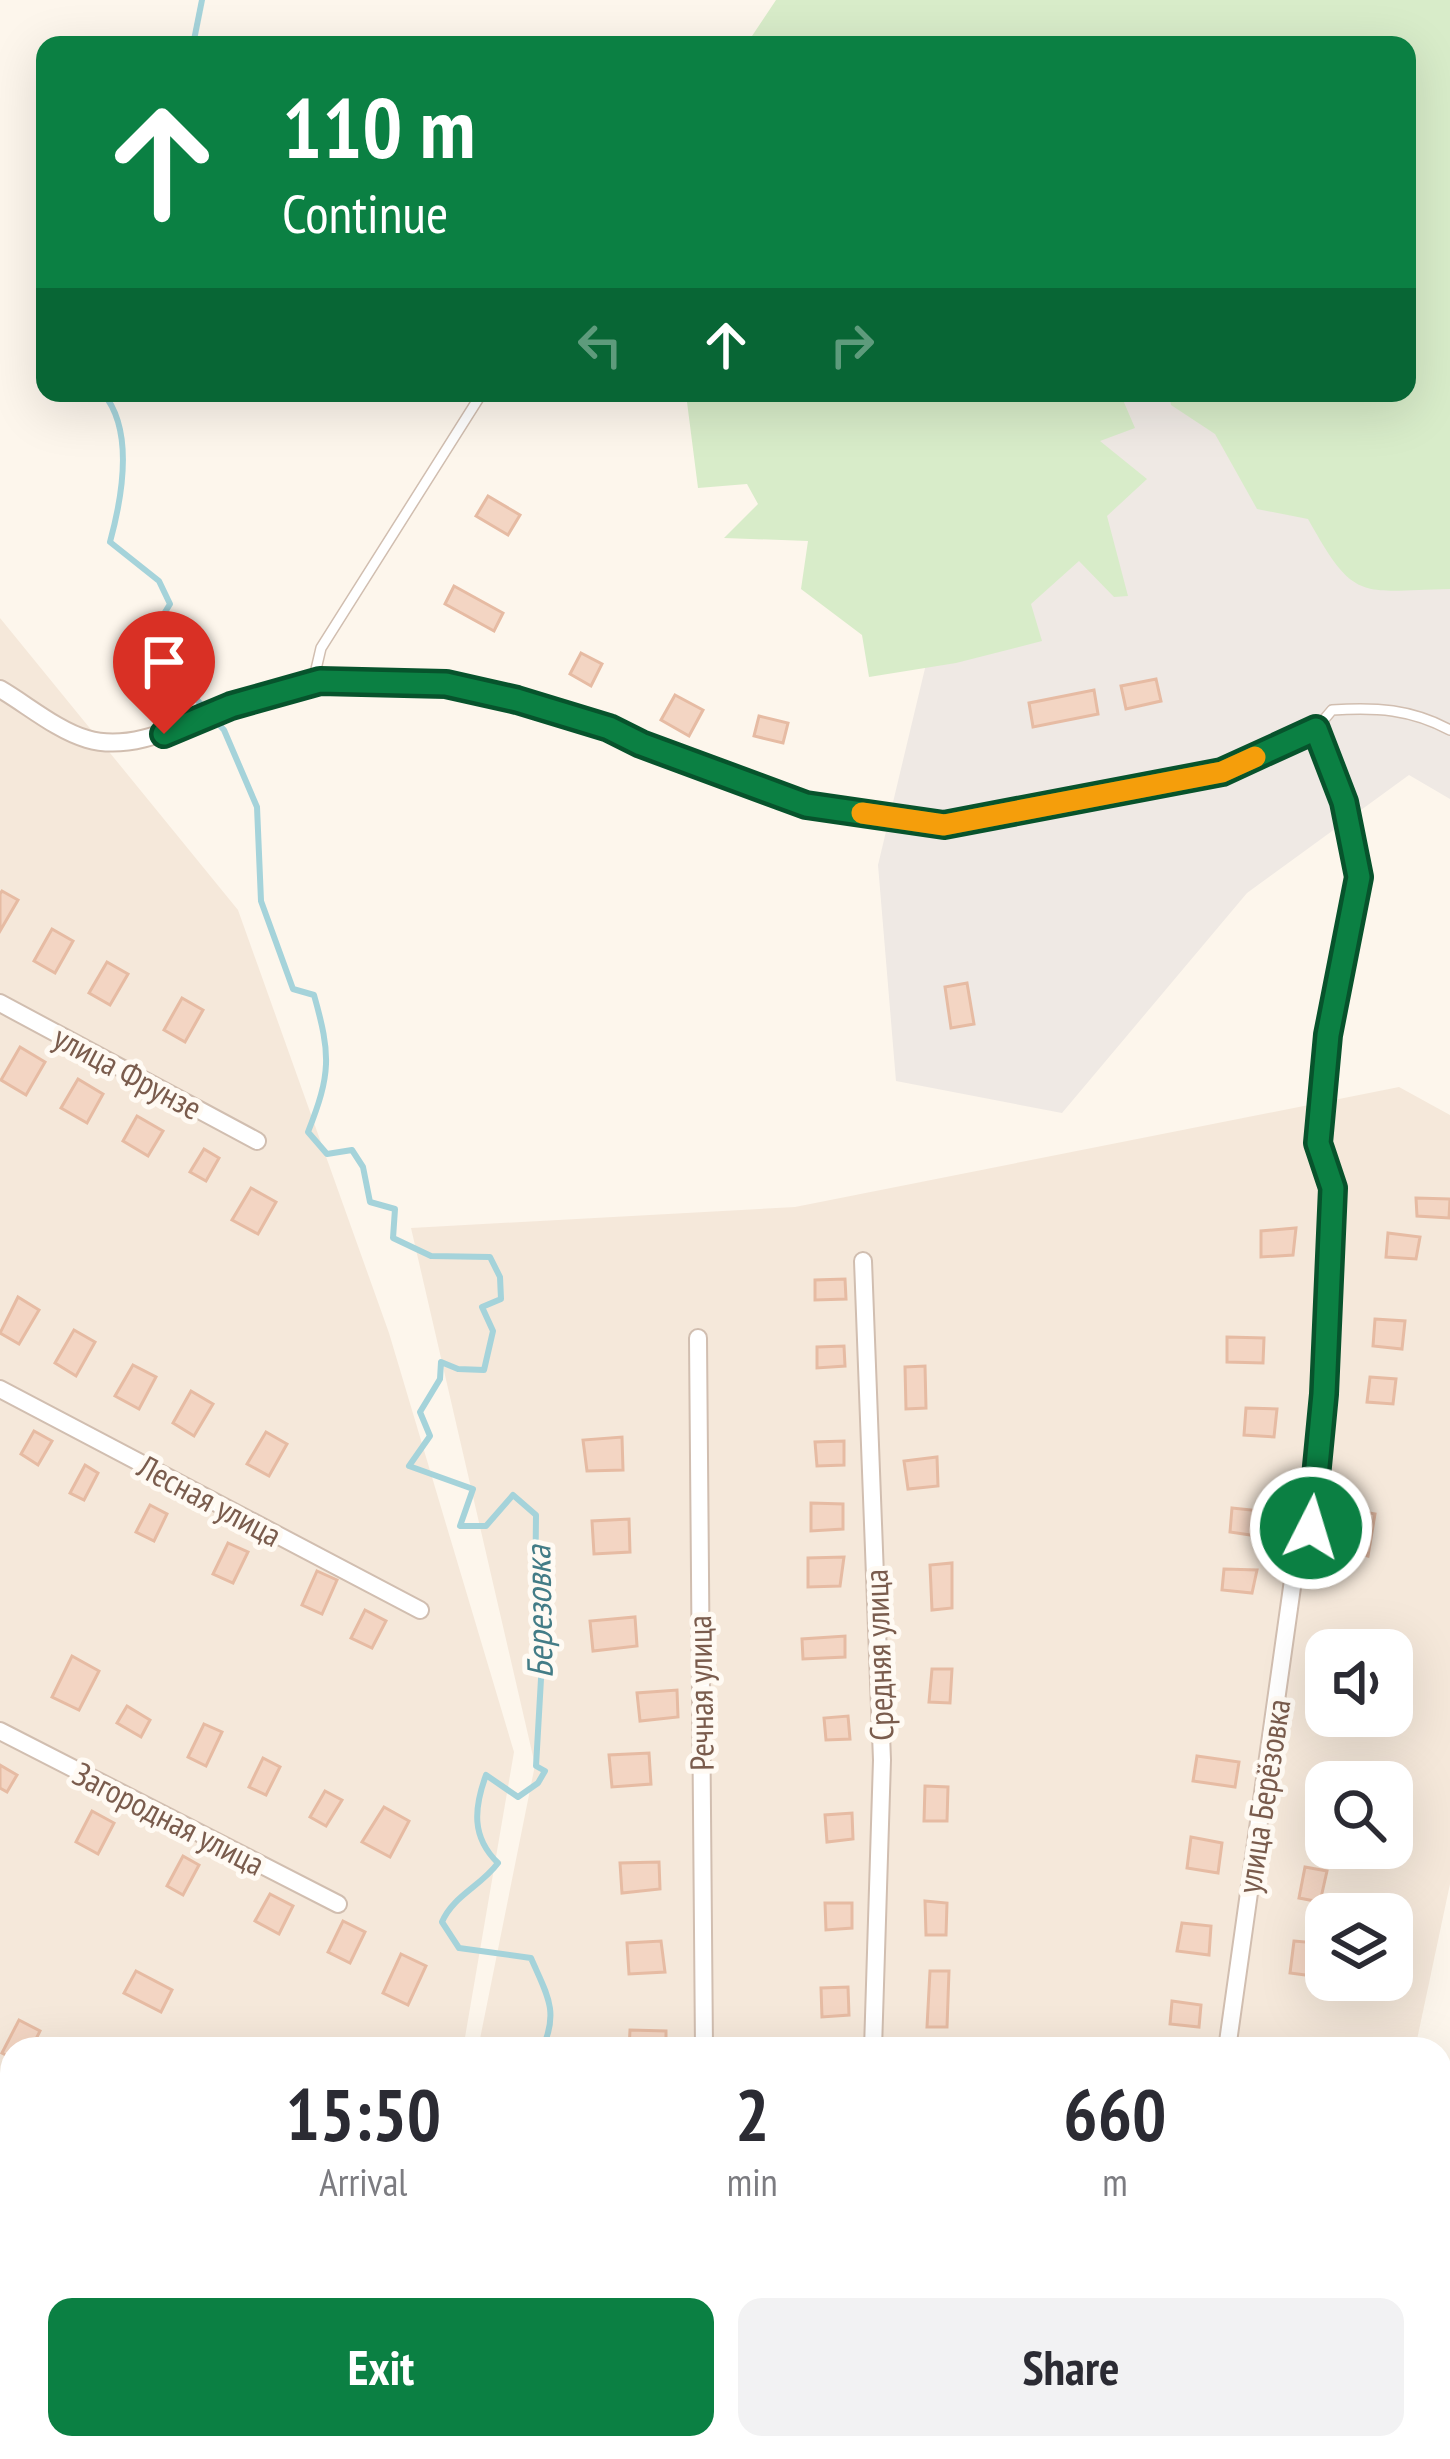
<!DOCTYPE html>
<meta charset="utf-8">
<style>
:root{--surface:#fff;--page:#f2f2f3;--text:#2b2b33;--muted:#7c7c81;--accent:#0b8043}
body{margin:0;font-family:"PT Sans Narrow",sans-serif;background:var(--page);color:var(--text);height:100vh;display:flex;flex-direction:column;font-size:45px;white-space:nowrap}
*{box-sizing:border-box;margin:0}
p{font-size:39px;color:var(--muted)}
.icon{flex:none;width:66px;height:66px;fill:none;stroke:currentColor;stroke-width:2;stroke-linecap:round;stroke-linejoin:round}
.map{position:relative;flex:1;overflow:hidden}
.drawer{position:absolute;left:0px;top:2037px;width:1452px;height:423px;display:flex;flex-direction:column;background:var(--surface);border-radius:36px 36px 0 0;box-shadow:0 12px 48px #0002}
.drawer>*{flex:none}
.hud{position:absolute;left:36px;top:36px;width:1380px;height:366px;border-radius:24px;box-shadow:0 12px 48px #0002;background:#0b8043;color:#fff;overflow:hidden}
.tools{position:absolute;left:1305px;top:1629px;display:grid;gap:24px}
.tools a{display:grid;place-items:center;width:108px;height:108px;border-radius:24px;background:var(--surface);box-shadow:0 12px 48px #0002;font-size:60px}
.pin{position:absolute;display:grid;place-items:center;width:102px;height:102px;color:#fff;margin:-123px -51px;border-radius:50% 50% 50% 0;rotate:-45deg;box-shadow:0 0 12px #0007}
.pin .icon{rotate:45deg}
.me{position:absolute;width:132px;margin:-66px;rotate:5deg;stroke-linejoin:round;filter:drop-shadow(0 0 9px #0008)}
.turn{display:flex;align-items:center;gap:42px;height:252px;padding:0 48px;font-size:54px}
.turn .icon{width:156px;height:156px;stroke-width:2.5}
.turn b{display:block;font-size:84px;line-height:102px}
.lanes{display:flex;align-items:center;height:114px;padding:0 48px;background:#0003;justify-content:center;gap:60px;direction:ltr}
.lanes .off{opacity:.35}
.eta{display:flex;justify-content:space-evenly;align-items:center;height:204px;text-align:center}
.eta b{font-size:72px;font-weight:800;line-height:84px}
.button{display:flex;gap:24px;margin-top:auto;padding:24px 48px}
.button a{flex:1;height:138px;border-radius:24px;background:var(--accent);color:#fff;font-size:48px;font-weight:800;line-height:138px;text-align:center}
.button a+a{background:var(--page);color:var(--text)}
.map>svg:first-child{display:block}
</style>
<div class="map">
<svg width="1450" height="2459" viewBox="0 0 1450 2459">
<rect width="100%" height="100%" fill="#fdf6ec"/>
<g fill="#f5e8da" fill-rule="evenodd">
<polygon points="0,618 238,910 389,1333 514,1752 463,2049 12,2049 12,2448 133,2448 123,2459 0,2459"/>
<path d="M 1399,1087 L 1450,1115 L 1450,1884 L 1415,2049 L 478,2049 L 535,1765 L 411,1228 L 795,1207 ZM 1326,1650 L 1392,1650 L 1392,1716 L 1326,1716 ZM 1326,1782 L 1392,1782 L 1392,1848 L 1326,1848 ZM 1326,1914 L 1392,1914 L 1392,1980 L 1326,1980 Z"/>
<polygon points="1440,2391 1450,2395 1450,2459 158,2459 164,2448 1440,2448"/>
</g>
<polygon fill="#efe9e4" points="1042,393 1242,393 1450,558 1450,799 1409,775 1247,893 1062,1113 896,1081 878,865 949,568"/>
<g fill="#d8ecc9">
<path d="M 776,0 L 1450,0 L 1450,589 C 1359,591 1355,603 1308,519 L 1257,509 L 1215,434 L 1171,405 L 1169,393 L 1407,393 L 1407,45 L 746,45 Z"/>
<polygon points="680,393 1120,393 1135,428 1100,441 1147,479 1107,516 1128,596 1114,597 1079,561 1031,604 1042,641 956,663 869,677 862,635 801,589 808,541 724,538 758,504 747,484 698,488 687,402"/>
</g>
<g fill="none" stroke-linecap="round" stroke-linejoin="round">
<g stroke="#a5d3da" stroke-width="6">
<polyline points="193,45 202,0"/>
<path d="M 103,393 C 135,431 122,498 110,542 L 159,581 L 170,604 L 146,643 L 224,730 L 257,807 L 261,901 L 293,989 L 314,995 C 331,1055 331,1074 308,1132 L 327,1154 L 352,1150 L 363,1167 L 370,1202 L 395,1209 L 393,1238 L 431,1256 L 490,1257 L 500,1277 L 501,1299 L 482,1307 L 493,1331 L 484,1370 L 458,1369 L 441,1362 L 440,1379 L 420,1412 L 430,1436 L 409,1466 L 473,1489 L 460,1526 L 486,1526 L 513,1495 L 536,1515 L 535,1607 L 543,1644 L 536,1766 L 545,1771 L 538,1783 L 518,1797 L 486,1775 C 474,1808 471,1837 498,1863 C 481,1886 453,1896 442,1922 L 459,1948 L 531,1958 C 546,1993 560,2011 542,2049"/>
<polyline points="121,2459 128,2448"/>
</g>
</g>
<g fill="#f3d5c3" stroke="#e6bba3" stroke-width="3">
<polygon points="488,496 520,515 508,535 476,516"/>
<polygon points="454,586 503,613 494,631 445,604"/>
<polygon points="581,653 602,664 591,686 570,674"/>
<polygon points="1156,679 1161,701 1126,709 1121,686"/>
<polygon points="1094,690 1098,714 1033,727 1029,703"/>
<polygon points="675,695 703,710 689,736 661,720"/>
<polygon points="759,716 788,723 783,743 754,736"/>
<polygon points="2,891 18,900 0,931 0,894"/>
<polygon points="52,929 73,941 55,973 34,961"/>
<polygon points="107,962 128,974 110,1005 89,993"/>
<polygon points="967,983 974,1024 951,1028 945,987"/>
<polygon points="182,998 203,1010 185,1042 164,1030"/>
<polygon points="20,1047 45,1062 26,1095 1,1080"/>
<polygon points="78,1079 103,1094 87,1123 61,1108"/>
<polygon points="137,1116 163,1131 148,1156 123,1141"/>
<polygon points="204,1149 219,1158 206,1181 190,1172"/>
<polygon points="251,1188 276,1202 258,1234 232,1220"/>
<polygon points="1416,1198 1450,1199 1449,1218 1417,1216"/>
<polygon points="1296,1228 1293,1255 1261,1257 1261,1231"/>
<polygon points="1388,1233 1420,1237 1416,1259 1386,1257"/>
<polygon points="845,1279 846,1299 815,1300 815,1280"/>
<polygon points="18,1297 39,1310 19,1344 0,1333"/>
<polygon points="1375,1319 1405,1321 1402,1349 1373,1346"/>
<polygon points="74,1330 95,1342 76,1376 55,1363"/>
<polygon points="1227,1337 1264,1338 1263,1363 1227,1362"/>
<polygon points="844,1346 845,1366 817,1368 817,1347"/>
<polygon points="133,1365 156,1377 139,1409 115,1396"/>
<polygon points="925,1366 926,1408 906,1409 905,1367"/>
<polygon points="1370,1377 1396,1379 1393,1404 1367,1402"/>
<polygon points="191,1391 213,1404 194,1436 173,1423"/>
<polygon points="1246,1408 1277,1409 1274,1437 1244,1435"/>
<polygon points="34,1431 52,1441 38,1465 21,1454"/>
<polygon points="266,1432 287,1444 269,1476 247,1464"/>
<polygon points="622,1437 623,1470 587,1471 583,1440"/>
<polygon points="844,1441 844,1465 817,1466 815,1442"/>
<polygon points="937,1457 938,1486 908,1489 904,1461"/>
<polygon points="85,1465 98,1473 84,1500 70,1493"/>
<polygon points="811,1503 843,1504 843,1529 811,1531"/>
<polygon points="150,1505 167,1514 154,1541 136,1532"/>
<polygon points="1232,1508 1261,1511 1257,1536 1230,1532"/>
<polygon points="1353,1510 1375,1514 1368,1556 1346,1550"/>
<polygon points="629,1519 630,1552 594,1554 592,1521"/>
<polygon points="228,1543 248,1552 233,1583 213,1574"/>
<polygon points="844,1557 840,1586 808,1587 808,1558"/>
<polygon points="952,1563 952,1608 932,1610 930,1565"/>
<polygon points="1224,1569 1257,1570 1252,1593 1222,1590"/>
<polygon points="317,1571 337,1580 322,1614 302,1605"/>
<polygon points="365,1610 386,1621 372,1648 351,1638"/>
<polygon points="635,1617 637,1646 593,1651 590,1621"/>
<polygon points="845,1636 845,1657 803,1659 802,1639"/>
<polygon points="72,1656 99,1671 79,1710 52,1697"/>
<polygon points="932,1669 952,1669 950,1703 929,1702"/>
<polygon points="677,1690 678,1717 640,1721 637,1693"/>
<polygon points="1321,1704 1326,1705 1326,1716 1344,1716 1341,1729 1317,1726"/>
<polygon points="127,1706 150,1720 141,1737 117,1723"/>
<polygon points="848,1716 850,1739 826,1740 824,1718"/>
<polygon points="204,1724 222,1732 206,1766 188,1757"/>
<polygon points="649,1753 651,1784 612,1787 609,1755"/>
<polygon points="1197,1756 1239,1762 1235,1787 1193,1781"/>
<polygon points="263,1758 280,1767 266,1795 249,1787"/>
<polygon points="0,1765 17,1775 7,1792 0,1788"/>
<polygon points="1318,1770 1348,1773 1346,1782 1326,1782 1326,1795 1315,1794"/>
<polygon points="925,1786 948,1787 947,1821 924,1821"/>
<polygon points="325,1791 342,1800 326,1826 310,1817"/>
<polygon points="384,1807 409,1821 390,1857 362,1842"/>
<polygon points="92,1811 114,1823 98,1854 76,1842"/>
<polygon points="852,1813 853,1839 827,1842 825,1815"/>
<polygon points="1191,1837 1222,1843 1218,1873 1187,1868"/>
<polygon points="183,1856 199,1865 183,1895 167,1886"/>
<polygon points="659,1862 660,1889 622,1893 620,1863"/>
<polygon points="1305,1867 1327,1871 1320,1902 1299,1898"/>
<polygon points="270,1894 293,1906 279,1934 255,1921"/>
<polygon points="925,1901 947,1903 946,1935 926,1935"/>
<polygon points="825,1903 852,1903 852,1928 826,1930"/>
<polygon points="343,1921 365,1932 350,1963 328,1952"/>
<polygon points="1182,1923 1211,1926 1209,1955 1177,1951"/>
<polygon points="661,1941 665,1972 629,1974 627,1943"/>
<polygon points="1294,1941 1317,1943 1313,1976 1290,1973"/>
<polygon points="401,1954 426,1966 408,2005 383,1993"/>
<polygon points="136,1971 172,1990 161,2012 124,1993"/>
<polygon points="930,1971 949,1971 947,2027 927,2027"/>
<polygon points="848,1987 849,2015 822,2017 821,1988"/>
<polygon points="1172,2001 1201,2005 1199,2027 1170,2024"/>
<polygon points="19,2020 40,2031 31,2049 12,2049 12,2058 2,2053"/>
<polygon points="630,2030 666,2031 666,2049 629,2049"/>
<polygon points="0,2238 12,2238 12,2258 0,2259"/>
<polygon points="12,2322 12,2351 0,2353 0,2324"/>
<polygon points="12,2383 12,2406 0,2407 0,2384"/>
<polygon points="0,2447 30,2448 30,2459 0,2459"/>
<polygon points="805,2448 839,2448 838,2458 805,2457"/>
<polygon points="1108,2448 1142,2448 1141,2459 1107,2459"/>
<polygon points="1225,2449 1258,2451 1258,2459 1224,2459"/>
</g>
<g fill="none" stroke-linecap="round" stroke-linejoin="round">
<g stroke="#d1beb0" stroke-width="12">
<g id="service">
<polyline points="313,682 321,648 482,393"/>
<polyline points="1316,729 1344,802 1359,877 1328,1035 1318,1143 1333,1188"/>
<path d="M 844,810 L 944,825 L 1222,772 L 1316,729 L 1332,710 C 1376,707 1411,709 1450,730"/>
</g>
</g>
<g stroke="#d1beb0" stroke-width="20">
<g id="minor">
<path d="M 0,689 C 26,704 58,731 87,739 C 134,753 184,723 227,707 C 255,697 286,689 315,682 C 354,674 404,679 443,684 C 584,698 705,788 844,810"/>
<polyline points="0,1003 257,1141"/>
<polyline points="863,1261 882,1760 873,2049"/>
<polyline points="698,1338 704,2049"/>
<polyline points="0,1389 420,1610"/>
<polyline points="0,1731 338,1904"/>
<polyline points="1227,2049 1293,1580 1311,1528 1324,1394 1333,1188"/>
<polyline points="0,2124 12,2129"/>
<polyline points="457,2448 457,2459"/>
<polyline points="698,2448 699,2459"/>
<polyline points="47,2459 47,2448"/>
<polyline points="869,2459 869,2448"/>
<polyline points="1172,2459 1173,2448"/>
</g>
</g>
<use href="#service" stroke="#fff" stroke-width="9"/>
<use href="#minor" stroke="#fff" stroke-width="16"/>
</g>
<g fill="none" stroke-linecap="round" stroke-linejoin="round">
<g stroke="#07532c" stroke-width="30">
<polyline id="route" points="164,734 231,706 320,681 446,684 517,700 609,728 641,744 806,805 944,825 1222,772 1316,729 1344,802 1359,877 1328,1035 1318,1143 1333,1188 1324,1394 1311,1528"/>
</g>
<use href="#route" stroke="#0b8043" stroke-width="21"/>
<polyline stroke="#f59e0b" stroke-width="21" points="862,813 944,825 1222,772 1255,757"/>
</g>
<g text-anchor="middle" dominant-baseline="central" stroke-width="10" stroke-linejoin="round" paint-order="stroke">
<g font-size="33" fill="#7a5c4d" stroke="#fffaf3">
<text transform="translate(128 1072) rotate(28)">улица Фрунзе</text>
<text transform="translate(210 1500) rotate(28)">Лесная улица</text>
<text transform="translate(878 1655) rotate(-92)">Средняя улица</text>
<text transform="translate(700 1693) rotate(-91)">Речная улица</text>
<text transform="translate(1263 1796) rotate(-81)">улица Берёзовка</text>
<text transform="translate(169 1818) rotate(27)">Загородная улица</text>
</g>
<g font-size="36" font-style="italic" fill="#437c86" stroke="#fffaf3">
<text transform="translate(538 1612) rotate(-91)">Березовка</text>
</g>
</g>
</svg>
<div class="tools">
<a><svg class="icon" aria-label="sound" viewBox="0 0 24 24"><path d="M4 9h4l5-4v14l-5-4H4zM17 9q2 3 0 6"/></svg></a>
<a><svg class="icon" aria-label="search" viewBox="0 0 24 24"><circle cx="10" cy="10" r="6"/><path d="M15 15l6 6"/></svg></a>
<a><svg class="icon" aria-label="layers" viewBox="0 0 24 24"><path d="M12 4l9 5-9 5-9-5zM3 14l9 5 9-5"/></svg></a>
</div>
<div class="pin" style="left:164px;top:734px;background:#d93025"><svg class="icon" aria-label="arrive" viewBox="0 0 24 24"><path d="M6 21V4h12l-3 4 3 4H6"/></svg></div>
<svg class="me" style="left:1311px;top:1528px" viewBox="-20 -20 40 40"><circle r="17" fill="#0b8043" stroke="#fff" stroke-width="3"/><path d="M0-11L8 9 0 5-8 9z" fill="#fff"/></svg>
<div class="hud">
<div class="turn"><svg class="icon" aria-label="ahead" viewBox="0 0 24 24"><path d="M12 20V5M6 11l6-6 6 6"/></svg><div><b>110 m</b>Continue</div></div>
<div class="lanes"><svg class="icon off" aria-label="left" viewBox="0 0 24 24"><path d="M17 20v-9H6M10 6l-5 5 5 5"/></svg><svg class="icon" aria-label="ahead" viewBox="0 0 24 24"><path d="M12 20V5M6 11l6-6 6 6"/></svg><svg class="icon off" aria-label="right" viewBox="0 0 24 24"><path d="M7 20v-9h11M14 6l5 5-5 5"/></svg></div>
</div>
<section class="drawer">
<div class="eta">
<div><b>15:50</b><p>Arrival</p></div>
<div><b>2</b><p>min</p></div>
<div><b>660</b><p>m</p></div>
</div>
<div class="button"><a>Exit</a><a>Share</a></div>
</section>
</div>
